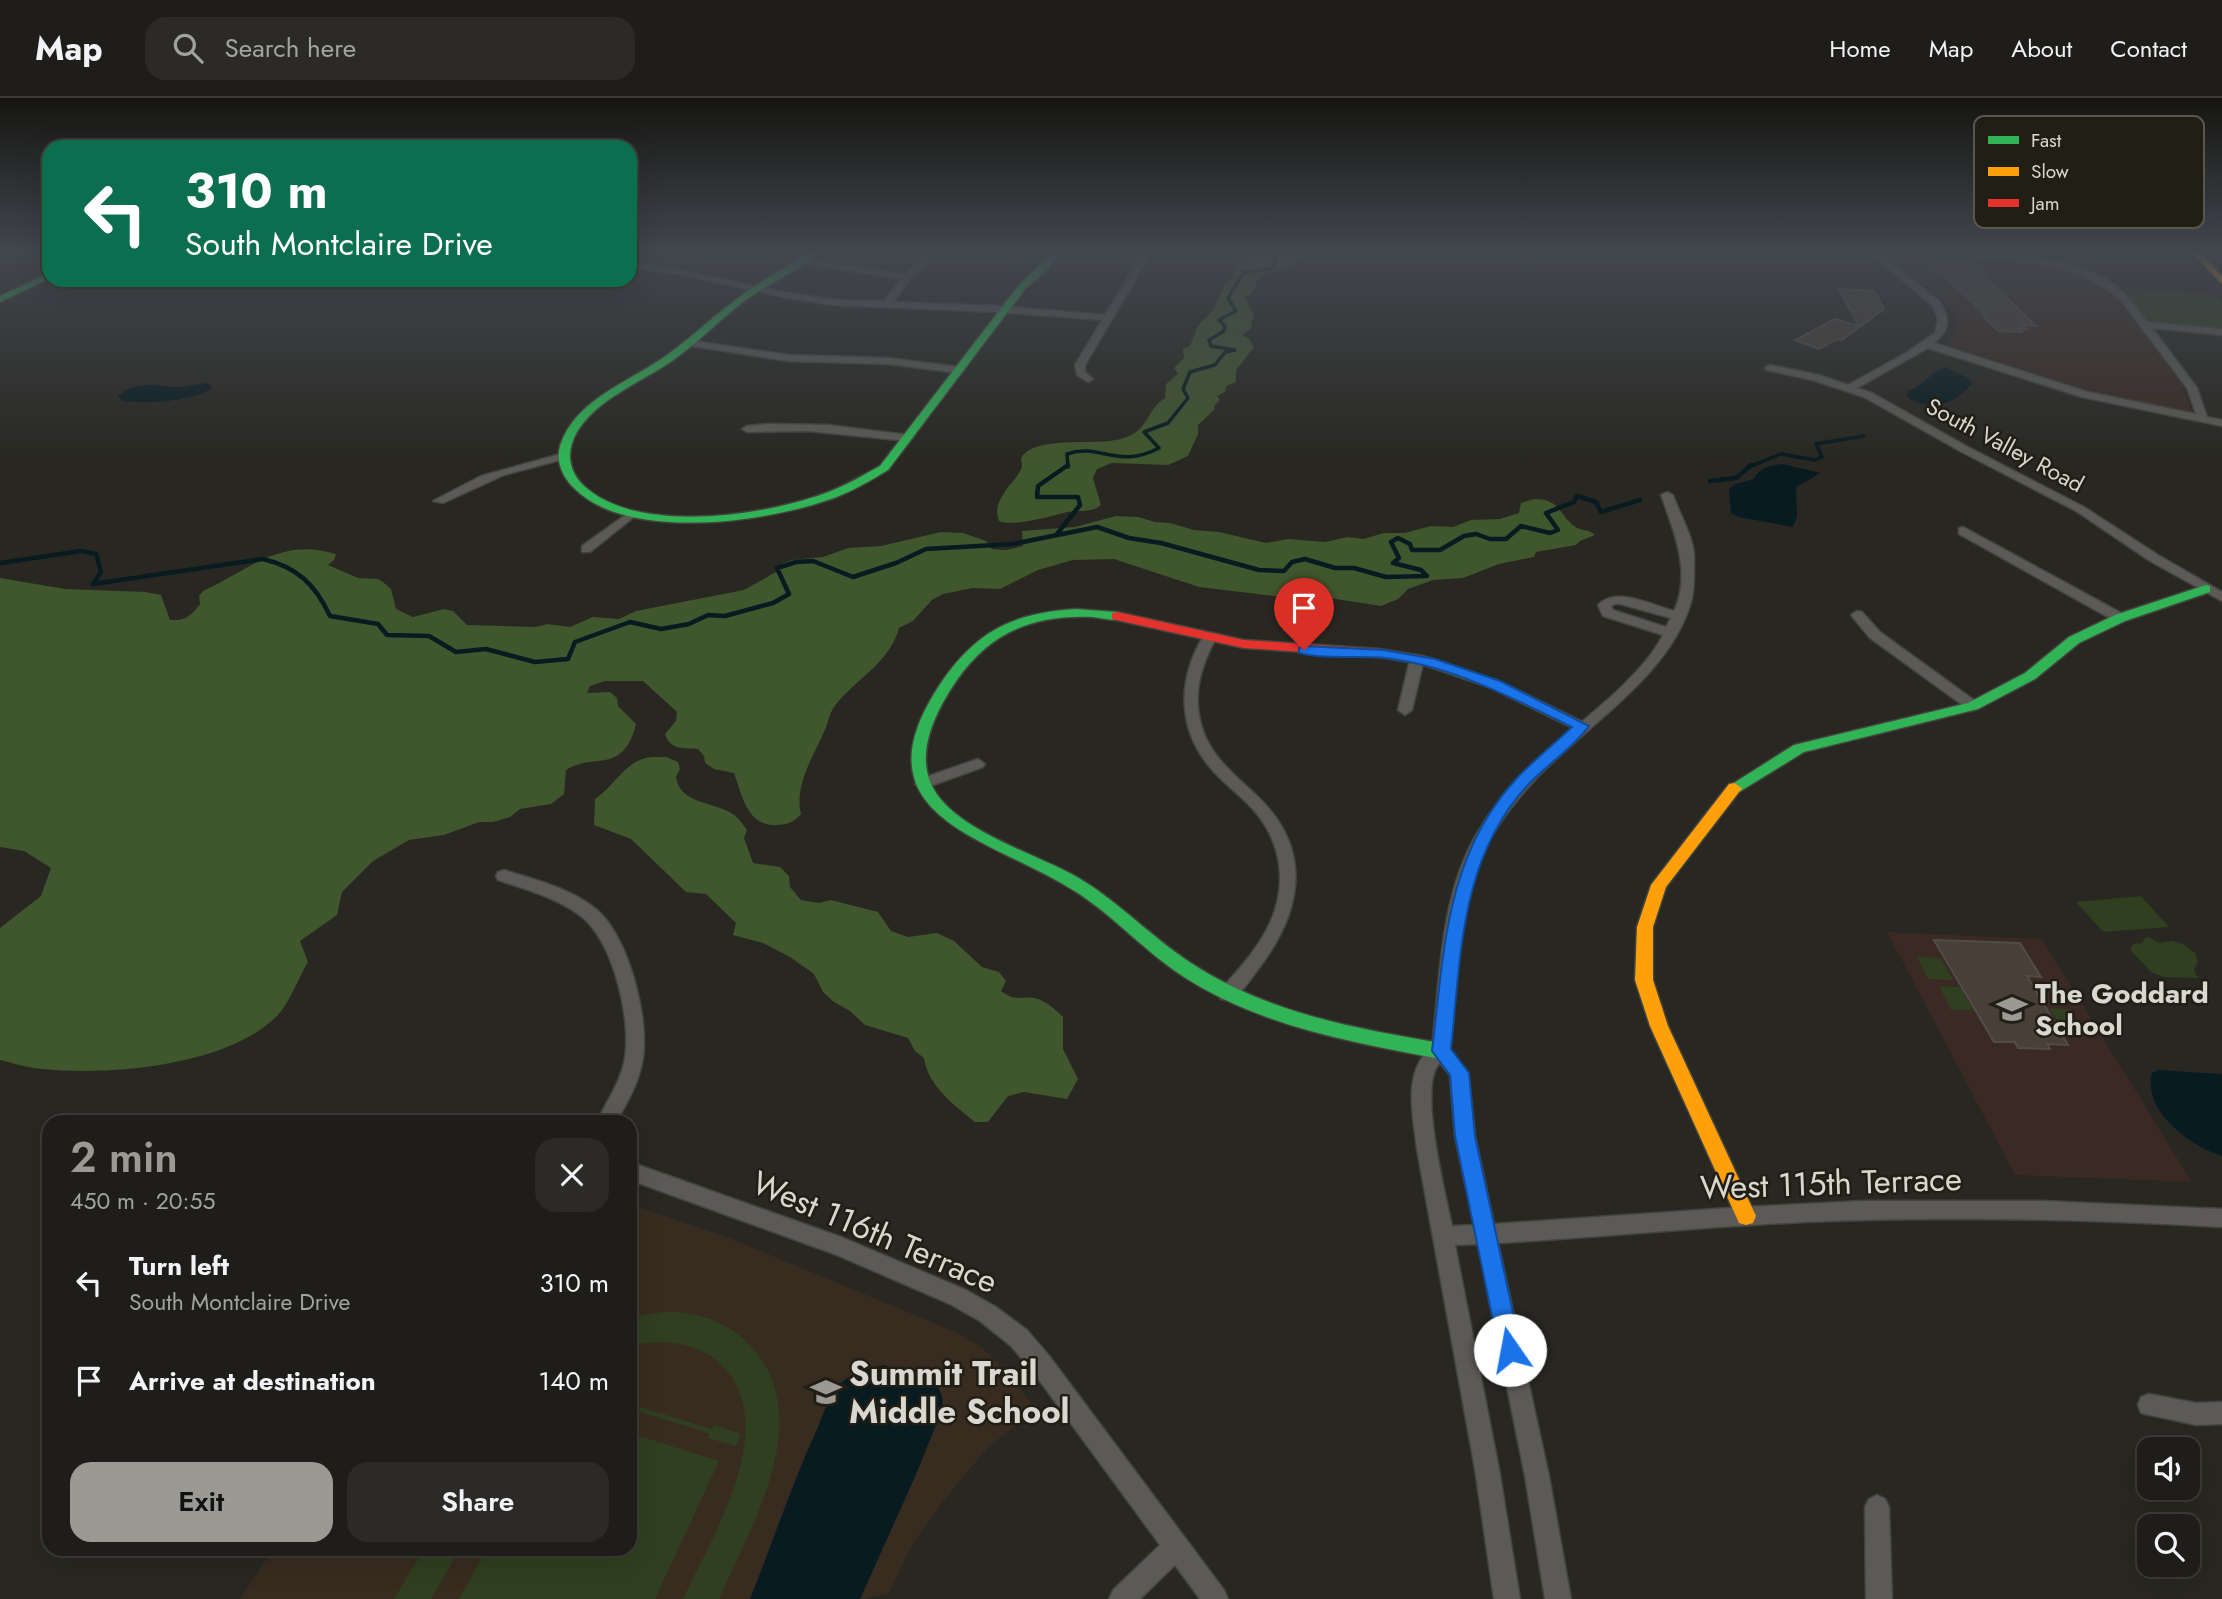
<!DOCTYPE html>
<meta charset="utf-8">
<style>
:root{--surface:#1e1d19;--page:#2b2a26;--text:#f1f3f6;--muted:#a1a2a2;--line:#3c3b38;--accent:#9a9993}
body{margin:0;font-family:Jost,sans-serif;background:var(--page);color:var(--text);height:100vh;display:flex;flex-direction:column;font-size:26px;white-space:nowrap}
*{box-sizing:border-box;margin:0}
p{font-size:23px;color:var(--muted)}
.icon{flex:none;width:38px;height:38px;fill:none;stroke:currentColor;stroke-width:2;stroke-linecap:round;stroke-linejoin:round}
.map{position:relative;flex:1;overflow:hidden}
.sheet{position:absolute;left:42px;top:1017px;width:595px;height:441px;display:flex;flex-direction:column;background:var(--surface);border-radius:21px;box-shadow:0 7px 28px #0002,0 0 0 2px var(--line)}
.sheet>*{flex:none}
.guide{position:absolute;left:42px;top:42px;width:595px;height:147px;border-radius:21px;box-shadow:0 7px 28px #0002,0 0 0 2px var(--line);background:#0b6e4f;color:#fff;overflow:hidden}
.tools{position:absolute;left:2137px;top:1339px;display:grid;gap:14px}
.tools a{display:grid;place-items:center;width:63px;height:63px;border-radius:14px;background:var(--surface);box-shadow:0 7px 28px #0002,0 0 0 2px var(--line);font-size:35px}
.pin{position:absolute;display:grid;place-items:center;width:60px;height:60px;color:#fff;margin:-72px -30px;border-radius:50% 50% 50% 0;rotate:-45deg;box-shadow:0 0 7px #0007}
.pin .icon{rotate:45deg}
.me{position:absolute;width:77px;margin:-38px;rotate:348deg;stroke-linejoin:round;filter:drop-shadow(0 0 5px #0008)}
.turn{display:flex;align-items:center;gap:24px;height:147px;padding:0 28px;font-size:32px}
.turn .icon{width:91px;height:91px;stroke-width:2.5}
.turn b{display:block;font-size:49px;line-height:60px}
.round{display:grid;place-items:center;flex:none;width:74px;height:74px;border-radius:21px;background:var(--page)}
.headline{display:flex;align-items:center;justify-content:space-between;height:119px;padding:0 28px}
h1{font-size:42px;font-weight:600;line-height:52px;color:var(--accent)}
.button{display:flex;gap:14px;margin-top:auto;padding:14px 28px}
.button a{flex:1;height:80px;border-radius:21px;background:var(--accent);color:#111;font-size:28px;font-weight:600;line-height:80px;text-align:center}
.button a+a{background:var(--page);color:var(--text)}
ul{padding:0;list-style:none}
li{display:flex;align-items:center;gap:21px;height:98px;padding:0 28px}
li div{flex:1}
li b{display:block;font-size:26px}
li em{font-style:normal}
header{display:flex;align-items:center;gap:42px;box-sizing:border-box;height:98px;padding:0 35px;background:var(--surface);border-bottom:2px solid var(--line)}
header strong{font-size:33px}
nav{display:flex;gap:38px;margin-inline-start:auto;font-size:24px}
.search{width:490px;height:63px;background:var(--page);display:flex;align-items:center;gap:18px;box-sizing:border-box;padding:0 24px;border-radius:21px;color:var(--muted);font-size:26px}
.map>svg:first-child{display:block}
</style>
<header>
<strong>Map</strong>
<div class="search"><svg class="icon" aria-label="search" viewBox="0 0 24 24"><circle cx="10" cy="10" r="6"/><path d="M15 15l6 6"/></svg>Search here</div>
<nav><a>Home</a><a>Map</a><a>About</a><a>Contact</a></nav>
</header>
<div class="map">
<svg width="2222" height="1501" viewBox="0 0 2222 1501">
<rect width="100%" height="100%" fill="#282721"/>
<g fill="#3a2a23">
<polygon points="1887,155 1973,158 2037,167 2086,178 2114,194 2183,288 2191,311 2188,314 2095,294 1948,247 1957,229 1956,216 1951,208"/>
<polygon points="1887,834 2042,841 2192,1084 2015,1077"/>
</g>
<polygon fill="#382c20" points="630,1106 732,1141 958,1235 981,1249 1008,1275 1036,1312 988,1349 944,1402 911,1449 889,1495 864,1501 240,1501 273,1451 630,1451"/>
<g fill="#2f3f1f">
<polygon points="2123,190 2213,197 2222,205 2222,232 2147,222"/>
<polygon points="2141,798 2169,829 2103,834 2076,804"/>
<polygon points="2149,839 2159,845 2172,843 2183,846 2195,855 2198,863 2194,872 2198,880 2163,879 2151,874 2130,852 2133,846 2142,845 2145,840"/>
<polygon points="1917,859 1941,860 1953,882 1928,881"/>
<polygon points="1939,888 1960,889 1973,912 1951,912"/>
<polygon points="2049,910 2069,911 2085,936 2065,935"/>
<path d="M 663,1214 C 697,1213 726,1223 750,1247 C 818,1319 751,1428 719,1501 L 683,1501 C 712,1438 786,1322 717,1263 C 693,1243 660,1241 630,1248 L 630,1219 Z"/>
<polygon points="630,1306 712,1331 714,1327 741,1336 736,1348 708,1340 709,1335 630,1311"/>
<polygon points="630,1335 719,1363 655,1501 459,1501 487,1451 630,1451"/>
<polygon points="424,1451 460,1451 431,1501 394,1501"/>
</g>
<g fill="#40562d">
<path d="M 1252,155 L 1305,155 C 1295,173 1276,172 1259,178 L 1252,195 L 1245,199 L 1254,219 L 1251,224 L 1252,230 L 1242,237 L 1249,241 L 1254,249 L 1236,272 L 1236,284 L 1226,288 L 1225,294 L 1217,298 L 1220,302 L 1214,308 L 1215,311 L 1198,327 L 1198,336 L 1188,358 L 1168,367 L 1112,365 L 1097,371 L 1093,380 L 1101,407 C 1091,416 1076,411 1063,415 C 1048,419 1013,429 999,423 C 994,409 1000,401 1008,389 C 1012,384 1019,377 1021,371 C 1024,365 1018,362 1024,356 C 1044,337 1097,349 1124,340 C 1151,331 1146,311 1165,300 L 1166,286 L 1178,276 L 1174,270 L 1184,260 L 1183,251 L 1190,248 L 1198,228 L 1215,210 L 1225,185 L 1234,180 L 1232,174 L 1237,171 L 1237,167 L 1245,164 Z"/>
<path d="M 1534,401 C 1561,401 1559,417 1574,428 C 1580,433 1589,431 1595,437 L 1580,443 L 1576,447 L 1536,454 L 1534,459 L 1499,466 L 1463,480 L 1433,482 L 1408,491 L 1398,501 L 1381,508 L 1304,496 L 1290,500 L 1199,489 L 1114,461 L 1073,462 L 1038,472 L 1000,491 L 973,490 L 943,496 L 932,502 L 913,523 L 899,530 C 890,565 854,582 834,609 C 829,616 828,626 824,634 C 813,659 794,688 801,716 C 795,724 786,727 776,727 C 747,728 742,697 734,675 L 714,671 L 705,665 L 704,658 L 698,651 C 683,650 670,652 665,636 L 676,623 L 677,614 L 643,583 L 605,583 L 590,588 L 587,595 L 610,594 L 617,600 L 618,608 L 636,626 C 623,678 593,654 566,672 L 564,696 L 551,706 L 520,711 L 510,719 L 493,724 L 479,724 L 444,737 L 409,742 L 373,763 L 342,794 L 337,817 L 300,843 L 308,864 C 299,879 288,908 276,919 C 226,968 109,978 42,971 C 28,970 13,965 0,962 L 0,830 L 41,798 L 51,770 L 24,753 L 0,749 L 0,480 L 65,491 L 145,494 L 161,497 L 170,522 C 185,523 191,518 200,506 L 199,498 L 203,493 C 251,471 280,439 336,456 L 334,462 L 328,467 L 358,480 L 378,481 L 383,484 L 391,491 L 396,511 L 413,519 L 444,511 L 453,513 L 467,527 L 536,529 L 547,526 L 570,529 L 593,519 L 619,521 L 636,513 L 744,492 L 776,474 L 783,465 L 792,462 L 823,459 L 848,450 L 881,448 L 941,434 L 963,435 L 986,443 L 992,451 L 1006,452 L 1023,448 L 1022,433 L 1075,429 L 1116,418 L 1138,419 L 1155,424 L 1170,425 L 1194,432 L 1219,434 L 1266,445 L 1288,441 L 1325,444 L 1348,439 L 1363,441 L 1384,435 L 1405,435 L 1431,428 L 1453,429 L 1471,422 L 1500,421 L 1519,415 L 1521,405 Z"/>
<path d="M 651,659 L 666,659 L 678,664 L 680,671 L 676,679 C 679,705 713,704 731,715 C 738,719 742,725 747,732 L 744,740 L 753,765 L 780,769 L 789,778 L 790,789 L 801,802 L 819,805 L 831,802 L 878,814 L 891,833 L 908,839 L 937,835 L 954,843 L 982,869 L 999,874 L 1006,883 L 1001,893 C 1017,904 1018,898 1034,900 C 1045,902 1055,911 1063,919 L 1063,951 L 1078,981 L 1067,1001 L 1024,994 L 1008,998 L 988,1024 L 975,1024 C 954,1007 928,988 924,960 L 915,953 L 908,940 L 865,927 L 850,913 L 834,904 L 823,894 L 814,876 L 790,859 L 763,845 L 733,837 L 736,825 L 706,796 L 686,794 L 631,741 L 594,727 L 595,701 C 615,688 625,662 651,659 Z"/>
</g>
<g fill="#081b21">
<path d="M 1945,269 L 1968,280 L 1972,286 C 1954,306 1931,315 1907,299 L 1908,293 C 1924,288 1929,275 1945,269 Z"/>
<path d="M 206,285 L 213,289 C 195,304 146,306 122,303 L 118,298 C 140,279 161,291 183,289 C 191,288 198,286 206,285 Z"/>
<path d="M 1782,366 L 1821,375 L 1796,389 L 1797,418 L 1793,429 L 1739,419 L 1731,415 L 1729,392 L 1733,387 L 1754,381 C 1760,369 1769,368 1782,366 Z"/>
<path d="M 2158,972 L 2222,976 L 2222,1058 C 2190,1048 2142,1013 2152,975 Z"/>
<path d="M 884,1267 L 938,1289 L 942,1298 L 943,1310 L 914,1381 L 860,1501 L 750,1501 C 773,1444 792,1385 818,1329 C 824,1315 829,1297 840,1286 C 851,1275 869,1270 884,1267 Z"/>
</g>
<g fill="none" stroke-linecap="round" stroke-linejoin="round">
<g stroke="#081b21" stroke-width="3.5">
<path d="M 1068,369 L 1067,356 C 1098,344 1118,372 1159,350 L 1144,334 L 1168,325 L 1188,300 L 1183,291 L 1190,274 L 1215,267 L 1225,254 L 1235,252 L 1211,248 L 1209,242 L 1224,233 L 1225,228 L 1219,222 L 1236,213 L 1228,200 L 1244,174 L 1270,171 L 1276,166 L 1273,156 L 1276,155"/>
<polyline points="1749,369 1781,356 1815,362 1822,359 1816,346 1864,338"/>
</g>
<g stroke="#081b21" stroke-width="4.5">
<polyline points="1710,383 1736,380 1751,367"/>
<polyline points="1057,436 1080,407 1078,399 1037,399 1038,388 1068,367"/>
<path d="M 0,465 L 81,453 L 96,456 L 101,474 L 93,486 L 263,461 C 297,469 315,486 330,518 L 378,526 L 387,537 L 429,538 L 456,554 L 486,551 L 535,564 L 568,561 L 575,544 L 630,524 L 661,531 L 689,526 L 708,517 L 725,518 L 773,505 L 789,496 L 777,470 L 796,464 L 813,463 L 853,479 L 896,465 L 926,451 L 1013,446 L 1097,429 L 1129,440 L 1161,445 L 1259,472 L 1284,473 L 1292,464 L 1305,461 L 1335,470 L 1354,470 L 1386,479 L 1427,478 L 1421,472 L 1393,465 L 1399,460 L 1391,444 L 1398,440 L 1410,446 L 1412,452 L 1440,452 L 1464,438 L 1476,436 L 1490,441 L 1506,441 L 1521,428 L 1550,435 L 1558,432 L 1546,415 L 1574,404 L 1577,398 L 1596,404 L 1601,414 L 1640,402"/>
</g>
</g>
<g fill="#483f37" stroke="#504d49" stroke-width="2">
<polygon points="1924,158 1969,163 2036,228 2022,227 2026,231 2019,231 2022,234 1998,233 1983,218 1987,218"/>
<polygon points="1839,191 1874,193 1884,211 1842,242 1837,241 1819,251 1795,242 1835,221 1859,228"/>
<polygon points="1934,842 2020,845 2041,879 2027,878 2068,947 2047,946 2050,951 2018,950 2015,944 1994,944"/>
</g>
<g fill="none" stroke-linecap="round" stroke-linejoin="round">
<g stroke="#44443e" stroke-width="3">
<g id="street">
<path d="M 931,155 L 940,155 L 910,181 L 893,204 L 998,208 L 1105,217 L 1143,155 L 1151,155 L 1085,267 L 1085,274 L 1093,281 L 1088,284 L 1077,277 L 1075,267 L 1102,222 L 998,214 L 832,207 L 782,199 L 679,176 L 630,170 L 630,164 C 698,173 763,193 830,201 C 848,203 866,203 884,203 L 901,181 L 796,164 L 800,161 L 905,176 Z"/>
<path d="M 1871,155 L 1880,155 L 1940,204 C 1951,221 1949,233 1934,245 L 2088,294 L 2196,316 L 2187,290 L 2121,202 C 2078,164 2018,163 1964,158 L 1960,155 C 2005,155 2077,159 2115,187 C 2128,197 2137,211 2147,224 L 2222,231 L 2222,237 L 2152,230 L 2197,290 L 2207,319 L 2222,322 L 2222,328 L 2082,299 L 1928,250 L 1857,290 L 1872,295 L 1968,349 L 2084,409 L 2158,457 L 2222,494 L 2222,503 L 2150,463 L 2076,413 L 1960,353 L 1864,299 L 1813,282 L 1767,272 L 1765,270 L 1770,267 L 1819,277 L 1848,287 L 1906,255 L 1935,235 L 1938,222 L 1933,208 Z"/>
<polygon points="688,242 788,257 888,260 959,269 964,272 959,275 888,266 788,263 685,247 683,245"/>
<polygon points="768,326 828,327 908,337 913,340 908,343 808,333 747,334 742,331 747,328"/>
<polygon points="564,355 568,356 568,360 504,377 443,405 433,403 481,378"/>
<path d="M 1667,394 L 1673,397 C 1679,415 1693,438 1694,457 C 1694,471 1695,491 1691,504 C 1672,570 1604,616 1555,662 C 1530,685 1509,710 1491,739 C 1458,793 1457,889 1450,951 L 1468,975 L 1475,1038 L 1494,1126 L 1744,1109 L 1863,1103 L 2043,1103 L 2222,1111 L 2222,1129 C 2083,1121 1944,1118 1804,1124 C 1702,1129 1600,1139 1498,1145 L 1549,1378 L 1571,1501 L 1545,1501 L 1525,1378 L 1478,1146 L 1455,1147 L 1499,1371 L 1520,1501 L 1494,1501 L 1475,1371 L 1417,1051 C 1413,1018 1402,973 1432,949 C 1440,881 1440,799 1476,737 C 1495,704 1522,675 1551,649 C 1586,620 1643,577 1663,537 L 1603,518 L 1598,507 C 1616,488 1652,507 1674,513 C 1692,475 1674,433 1661,397 ZM 1615,506 L 1620,506 L 1671,520 L 1666,529 L 1613,512 L 1611,508 ZM 1440,965 L 1450,977 L 1455,1038 L 1474,1127 L 1452,1128 C 1446,1098 1417,985 1440,965 Z"/>
<polygon points="631,413 635,414 635,418 590,454 582,454 582,448"/>
<polygon points="1963,429 2125,517 2126,520 2125,523 2115,523 1959,436 1959,430"/>
<polygon points="1857,513 1862,514 1880,534 1978,605 1980,608 1978,611 1968,611 1870,540 1851,517"/>
<path d="M 1209,536 L 1216,540 C 1202,566 1193,593 1200,622 C 1207,656 1233,675 1257,698 C 1313,751 1303,812 1259,870 C 1250,881 1237,906 1221,901 L 1218,896 L 1221,891 C 1242,868 1265,843 1275,812 C 1285,780 1280,747 1260,720 C 1248,703 1229,690 1215,675 C 1177,635 1176,583 1204,537 Z"/>
<polygon points="1417,557 1424,561 1412,612 1405,617 1398,612 1410,561"/>
<polygon points="978,661 985,666 983,669 922,691 915,686 917,682"/>
<path d="M 504,772 C 535,782 571,790 597,812 C 629,839 651,925 642,965 C 638,986 627,1005 616,1024 L 597,1024 C 606,1004 619,987 624,965 C 633,926 614,844 582,819 C 558,800 527,792 498,782 L 496,778 L 498,774 Z"/>
<polygon points="630,1064 841,1139 966,1192 996,1209 1027,1232 1050,1259 1224,1492 1228,1501 1200,1501 1175,1467 1140,1501 1109,1501 1113,1492 1160,1447 1034,1275 1011,1248 980,1223 950,1206 837,1157 630,1082"/>
<polygon points="2149,1296 2196,1305 2222,1304 2222,1326 2196,1327 2141,1315 2138,1307 2141,1299"/>
<polygon points="1877,1397 1885,1401 1889,1409 1892,1501 1866,1501 1865,1409 1869,1401"/>
</g>
</g>
<g stroke="#44443e" stroke-width="3">
<g id="fast">
<path d="M 809,155 L 818,155 C 798,173 770,185 747,201 C 720,221 697,246 669,265 C 639,285 597,301 577,334 C 566,353 568,372 583,387 C 636,437 761,418 823,396 C 843,389 862,378 880,368 L 1019,187 L 1052,155 L 1060,155 L 1049,170 L 1025,191 L 888,372 C 870,383 851,394 831,401 C 766,424 629,444 575,391 C 564,381 555,364 560,348 C 575,301 630,284 667,257 C 690,241 710,221 733,204 C 757,185 783,170 809,155 Z"/>
<polygon points="49,175 49,181 0,204 0,198"/>
<polygon points="2206,487 2210,488 2210,494 2125,523 2079,545 2035,581 1978,611 1804,654 1739,694 1734,695 1726,690 1794,647 1968,605 2025,575 2069,539 2115,517"/>
<path d="M 1075,511 L 1117,514 L 1123,518 C 1116,525 1103,520 1093,519 C 1029,516 985,537 951,591 C 934,618 917,654 931,686 C 952,732 1035,755 1077,779 C 1118,803 1151,839 1191,865 C 1267,915 1353,930 1441,945 L 1447,948 L 1450,953 L 1447,958 L 1441,961 C 1350,944 1259,928 1181,877 C 1142,851 1112,816 1073,792 C 989,739 853,719 939,588 C 974,535 1011,515 1075,511 Z"/>
<polygon points="1423,558 1499,583 1587,626 1589,629 1582,634 1577,632 1489,589 1418,565 1418,559"/>
</g>
</g>
<g stroke="#44443e" stroke-width="3">
<g id="slow">
<polygon points="2192,155 2200,155 2222,178 2222,186"/>
<polygon points="1734,685 1742,690 1739,694 1666,789 1653,829 1653,882 1668,928 1756,1118 1753,1125 1746,1127 1739,1125 1650,928 1635,882 1637,829 1651,787 1729,686"/>
</g>
</g>
<g stroke="#44443e" stroke-width="3">
<polygon id="jam" points="1117,514 1244,542 1379,551 1423,558 1430,562 1423,566 1379,559 1244,550 1112,521 1112,515"/>
</g>
<use href="#street" fill="#5b5a56" fill-rule="evenodd"/>
<use href="#fast" fill="#30b455" fill-rule="evenodd"/>
<use href="#slow" fill="#ff9f0a" fill-rule="evenodd"/>
<use href="#jam" fill="#e5322d" fill-rule="evenodd"/>
</g>
<linearGradient id="sky" x2="0" y2="1"><stop stop-color="#161512"/><stop offset="0.42" stop-color="#42474e"/><stop offset="1" stop-color="#42474e" stop-opacity="0"/></linearGradient>
<rect width="2222" height="365" fill="url(#sky)"/>
<path fill="#1a73e8" stroke="#114b97" stroke-width="2" d="M 1304,548 L 1384,552 L 1435,561 L 1500,583 L 1589,628 C 1572,651 1546,667 1527,688 C 1460,761 1461,858 1451,951 L 1469,975 L 1475,1038 L 1521,1252 L 1518,1260 L 1510,1263 L 1502,1260 L 1499,1252 L 1455,1038 L 1450,977 L 1432,953 C 1444,855 1445,757 1517,680 C 1534,662 1554,646 1572,629 C 1512,600 1453,568 1385,560 C 1357,557 1327,562 1299,555 L 1299,550 Z"/>
<defs>
<g id="school-bare" transform="scale(2.415)"><path d="M0-5L7-2L0 1L-7-2ZM-4 1L0 2.5L4 1V4Q0 6-4 4Z" fill="#9a9993" stroke="#211f15" stroke-width="2.5" paint-order="stroke"/></g>
</defs>
<g fill-rule="evenodd">
<use href="#school-bare" x="2012" y="911"/>
<use href="#school-bare" x="826" y="1294"/>
</g>
<g text-anchor="middle" dominant-baseline="central" stroke-width="5" stroke-linejoin="round" paint-order="stroke">
<g font-size="23" fill="#d8d7d0" stroke="#211f15">
<text transform="translate(2005 347) rotate(28)">South Valley Road</text>
</g>
<g font-size="28" font-weight="bold" fill="#d8d7d0" stroke="#211f15" text-anchor="start">
<text x="2035" y="895">The Goddard<tspan x="2035" dy="32">School</tspan></text>
</g>
<g font-size="33" fill="#d8d7d0" stroke="#211f15">
<text transform="translate(1831 1085) rotate(-2)">West 115th Terrace</text>
<text transform="translate(875 1134) rotate(23)">West 116th Terrace</text>
</g>
<g font-size="33" font-weight="bold" fill="#d8d7d0" stroke="#211f15" text-anchor="start">
<text x="849" y="1275">Summit Trail<tspan x="849" dy="38">Middle School</tspan></text>
</g>
</g>
<rect x="1974" y="18" width="230" height="112" rx="10" fill="#211f15" stroke="#58564d" stroke-width="2"/>
<rect x="1988" y="38" width="31" height="8" fill="#30b455"/>
<rect x="1988" y="69" width="31" height="9" fill="#ff9f0a"/>
<rect x="1988" y="101" width="31" height="8" fill="#e5322d"/>
<g font-size="19" fill="#d8d7d0">
<text x="2031" y="49">Fast</text>
<text x="2031" y="80">Slow</text>
<text x="2031" y="112">Jam</text>
</g>
</svg>
<div class="tools">
<a><svg class="icon" aria-label="sound" viewBox="0 0 24 24"><path d="M4 9h4l5-4v14l-5-4H4zM17 9q2 3 0 6"/></svg></a>
<a><svg class="icon" aria-label="search" viewBox="0 0 24 24"><circle cx="10" cy="10" r="6"/><path d="M15 15l6 6"/></svg></a>
</div>
<div class="pin" style="left:1304px;top:552px;background:#d93025"><svg class="icon" aria-label="arrive" viewBox="0 0 24 24"><path d="M6 21V4h12l-3 4 3 4H6"/></svg></div>
<svg class="me" style="left:1510px;top:1252px" viewBox="-20 -20 40 40"><circle r="19" fill="#fff"/><path d="M0-13L10 11 0 6-10 11z" fill="#1a73e8"/></svg>
<div class="guide">
<div class="turn"><svg class="icon" aria-label="left" viewBox="0 0 24 24"><path d="M17 20v-9H6M10 6l-5 5 5 5"/></svg><div><b>310 m</b>South Montclaire Drive</div></div>
</div>
<section class="sheet">
<div class="headline"><div><h1>2 min</h1><p>450 m · 20:55</p></div><a class="round"><svg class="icon" aria-label="close" viewBox="0 0 24 24"><path d="M6 6l12 12M18 6L6 18"/></svg></a></div>
<ul>
<li><svg class="icon" aria-label="left" viewBox="0 0 24 24"><path d="M17 20v-9H6M10 6l-5 5 5 5"/></svg><div><b>Turn left</b><p>South Montclaire Drive</p></div><em>310 m</em></li>
<li><svg class="icon" aria-label="arrive" viewBox="0 0 24 24"><path d="M6 21V4h12l-3 4 3 4H6"/></svg><div><b>Arrive at destination</b></div><em>140 m</em></li>
</ul>
<div class="button"><a>Exit</a><a>Share</a></div>
</section>
</div>
